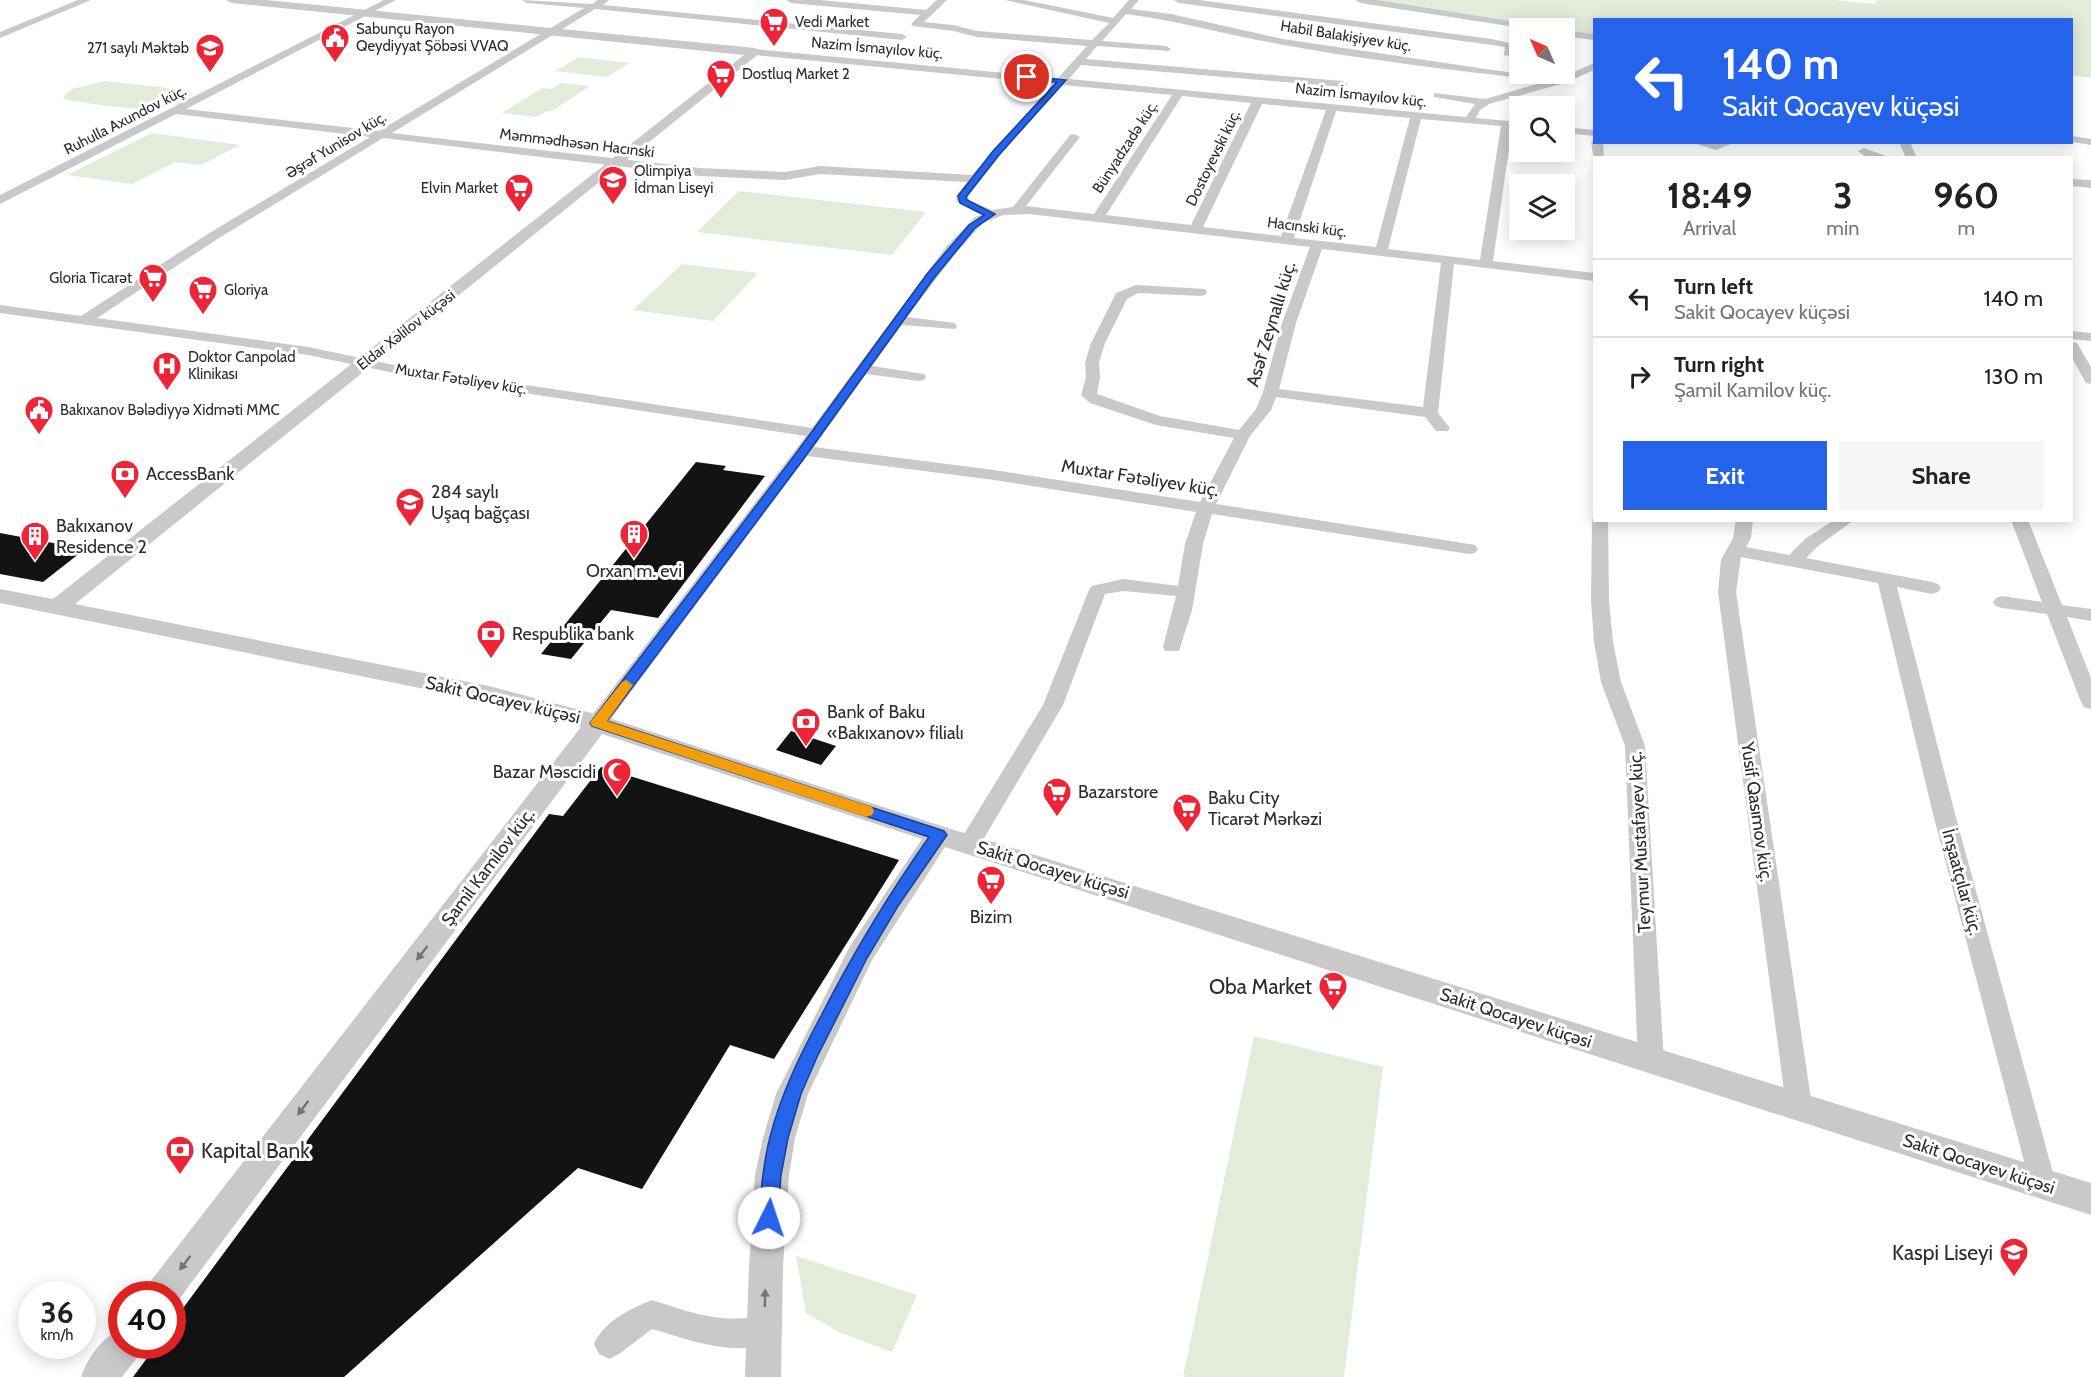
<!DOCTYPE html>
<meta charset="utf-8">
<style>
:root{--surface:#fff;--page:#f6f6f6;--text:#222;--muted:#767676;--line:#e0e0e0;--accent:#2563eb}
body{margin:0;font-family:Cabin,sans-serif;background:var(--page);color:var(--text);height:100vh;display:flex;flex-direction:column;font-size:22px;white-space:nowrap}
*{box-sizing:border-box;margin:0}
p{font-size:20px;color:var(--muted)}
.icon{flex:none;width:33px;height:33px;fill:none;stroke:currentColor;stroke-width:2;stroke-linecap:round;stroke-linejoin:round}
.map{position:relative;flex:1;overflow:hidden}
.details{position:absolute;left:1593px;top:156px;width:480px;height:366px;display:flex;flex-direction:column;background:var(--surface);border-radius:0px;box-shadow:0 3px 15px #0003}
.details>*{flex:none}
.guide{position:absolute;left:1593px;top:18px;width:480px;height:126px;border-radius:0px;box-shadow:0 3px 15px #0003;background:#2563eb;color:#fff;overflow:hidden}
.needle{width:39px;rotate:315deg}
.controls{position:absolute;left:1509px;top:18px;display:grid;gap:12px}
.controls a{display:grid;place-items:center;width:66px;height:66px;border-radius:0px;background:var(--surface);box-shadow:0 3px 15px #0003;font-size:30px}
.speed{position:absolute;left:18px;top:1281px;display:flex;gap:12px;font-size:30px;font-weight:700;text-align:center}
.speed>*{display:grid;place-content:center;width:78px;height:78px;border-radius:50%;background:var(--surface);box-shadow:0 3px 15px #0003;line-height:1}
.speed small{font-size:15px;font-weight:400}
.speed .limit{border:9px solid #d22;background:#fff;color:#111}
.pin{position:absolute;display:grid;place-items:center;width:51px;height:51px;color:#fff;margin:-26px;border:3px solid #fff;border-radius:50%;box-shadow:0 2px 6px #0007}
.me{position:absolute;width:66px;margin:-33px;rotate:4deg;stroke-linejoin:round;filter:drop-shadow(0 0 4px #0008)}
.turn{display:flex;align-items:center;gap:21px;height:126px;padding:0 30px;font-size:27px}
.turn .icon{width:78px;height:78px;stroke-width:2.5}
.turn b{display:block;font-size:42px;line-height:51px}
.eta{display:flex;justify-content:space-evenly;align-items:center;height:102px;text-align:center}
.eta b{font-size:36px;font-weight:800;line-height:42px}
.action{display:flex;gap:12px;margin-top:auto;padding:12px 30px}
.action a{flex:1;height:69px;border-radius:0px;background:var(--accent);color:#fff;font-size:24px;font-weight:800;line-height:69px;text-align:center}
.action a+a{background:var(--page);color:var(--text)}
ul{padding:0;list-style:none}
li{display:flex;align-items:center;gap:18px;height:78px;padding:0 30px;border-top:2px solid var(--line)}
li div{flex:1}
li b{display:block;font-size:22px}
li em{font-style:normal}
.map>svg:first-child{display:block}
</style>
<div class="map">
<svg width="2091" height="1377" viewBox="0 0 2091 1377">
<rect width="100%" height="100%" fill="#fff"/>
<g fill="#e3ebd9">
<polygon points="1367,0 1835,0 1875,4 1877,0 2091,0 2091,78 2072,75 2072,20 1594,20 1594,34 1501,22"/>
<polygon points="579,57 630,63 607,77 555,71"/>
<path d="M 105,81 L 187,90 L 192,94 C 170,120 98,104 68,100 L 63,97 L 72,89 Z"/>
<polygon points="560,83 590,86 552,111 547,111 537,117 502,113 542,88 551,89"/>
<polygon points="152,133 240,145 201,165 175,162 132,184 67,175"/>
<polygon points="739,191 926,212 892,255 697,232"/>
<polygon points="682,264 758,273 713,321 633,310"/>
<polygon points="1254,1036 1383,1067 1344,1377 1183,1377"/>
<polygon points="796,1256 917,1295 892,1352 841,1333 806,1313"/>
</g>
<g fill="#131313">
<polygon points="696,462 726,466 723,470 765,476 658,618 611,610 571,659 541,654"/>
<polygon points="0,533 85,549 43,582 0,574"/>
<polygon points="791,731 836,746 821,765 776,750"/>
<polygon points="601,767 899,860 774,1059 730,1045 642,1189 578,1168 344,1377 133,1377 156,1346 172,1346 172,1323 549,814 563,816"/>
</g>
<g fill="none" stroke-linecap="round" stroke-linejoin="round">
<g fill="#c9c9c9" fill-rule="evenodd">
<polygon points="78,0 91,0 0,38 0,32"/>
<path d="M 384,0 L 396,0 L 186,109 L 379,131 L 584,8 L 527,3 L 522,0 L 592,4 L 598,0 L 609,0 L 603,5 L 902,34 L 907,37 L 902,40 L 595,9 L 392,133 L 700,168 L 785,172 L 820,166 L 972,175 L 1053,84 L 755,55 L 750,52 L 755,49 L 1058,78 L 1087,46 L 977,37 L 953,31 L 913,26 L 911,24 L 920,15 L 791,3 L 786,0 L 820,0 L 926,10 L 937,0 L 947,0 L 924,22 L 953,25 L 977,31 L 1092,40 L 1109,23 L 1005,0 L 1024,0 L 1113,18 L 1129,0 L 1139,0 L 1131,9 L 1171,14 L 1283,39 L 1520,74 L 1563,77 L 1594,63 L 1594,70 L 1568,82 L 1489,104 L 1480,110 L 1476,118 L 1520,122 L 1520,128 L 1512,128 L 1493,261 L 1594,273 L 1594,281 L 1454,264 L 1438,413 L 1450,428 L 1448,431 L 1436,431 L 1425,417 L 1276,397 L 1271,410 L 1250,436 L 1216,504 L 1469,544 L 1475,545 L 1478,549 L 1475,553 L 1469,554 L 1212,514 L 1203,544 L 1192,610 L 1179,651 L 1165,651 L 1163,647 L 1176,596 L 1123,591 L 1105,594 L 1063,705 L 977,850 L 969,852 L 961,850 L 958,844 L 1043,705 L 1089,590 L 1092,586 L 1123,579 L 1178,586 L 1185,544 L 1196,512 L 994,480 L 807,456 L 604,728 L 597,730 L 590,728 L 587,723 L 590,718 L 806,436 L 399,374 L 308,355 L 0,313 L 0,305 L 81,316 L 211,232 L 370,137 L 176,114 L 0,204 L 0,195 ZM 1126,14 C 1180,21 1231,36 1284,45 C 1371,61 1460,71 1548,81 L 1485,99 L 1434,93 L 1434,97 L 1475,104 L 1466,117 L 1069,79 L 1081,65 L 1343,87 L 1348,84 L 1343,81 L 1086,59 L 1097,46 L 1169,51 L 1171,49 L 1166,46 L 1102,41 ZM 1063,85 L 1172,95 L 1094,214 L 1026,206 L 1080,137 L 1074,134 L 1070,135 L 1013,207 L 992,210 L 969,200 L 968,196 L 1000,155 ZM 1182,96 L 1251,103 L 1191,225 L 1106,215 ZM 1262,104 L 1326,110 L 1281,236 L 1203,227 ZM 1336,111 L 1410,118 L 1376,247 L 1294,238 ZM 1421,119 L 1501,126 L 1480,260 L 1388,249 ZM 383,138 L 700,176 L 785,180 L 820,174 L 967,182 L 956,196 L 957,202 L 981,215 L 975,217 L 946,247 L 812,428 L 399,366 L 308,347 L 97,318 L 219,238 ZM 1029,214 L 1310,247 L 1282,323 L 1263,392 L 1256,409 L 1239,430 L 1160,416 L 1097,394 L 1100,377 L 1099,363 L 1105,343 L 1127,299 L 1138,293 L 1200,296 L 1205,295 L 1207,292 L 1205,289 L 1136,285 L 1116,293 L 1091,343 L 1085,363 L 1086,377 L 1081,395 L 1090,403 L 1156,425 L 1234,438 L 1200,502 L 994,470 L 814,447 L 866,374 L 919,381 L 924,380 L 926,377 L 924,374 L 872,366 L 902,325 L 955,329 L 957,326 L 955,323 L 907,317 L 956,253 L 983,223 L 1003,215 ZM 1322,249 L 1441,263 L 1423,407 L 1279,389 L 1296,323 Z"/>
<polygon points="1174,0 1199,0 1492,39 1513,44 1513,51 1520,53 1520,59 1504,55 1505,47 1492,45 1179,3"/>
<polygon points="1355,0 1377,0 1536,25 1541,28 1521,28 1360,3"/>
<polygon points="1564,30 1594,34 1594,40 1564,36"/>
<polygon points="1564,127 1594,130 1594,136 1564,133"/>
<polygon points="2072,136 2091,139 2091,145 2072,142"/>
<polygon points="1594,139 1594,142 1603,142 1604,158 1594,158 1594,161 1591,142"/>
<polygon points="1690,142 1736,142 1716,150"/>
<polygon points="1899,142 1910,142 1917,158 1906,158"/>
<path d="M 1864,148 L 1886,156 L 1887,158 C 1877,158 1866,159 1858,151 Z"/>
<polygon points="2072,179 2091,180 2091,188 2072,186"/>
<polygon points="2072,331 2091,333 2091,341 2072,339"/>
<polygon points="2072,342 2077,343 2091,367 2091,384 2086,383 2072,358"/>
<polygon points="1594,516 1594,520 1608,520 1609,601 1613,642 1621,682 1645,746 1664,1062 1660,1070 1651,1073 1642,1070 1638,1062 1625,746 1601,682 1594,642 1591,601 1592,520"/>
<polygon points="1736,520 1753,520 1751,538 1746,547 1789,555 1805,539 1834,520 1854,520 1817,547 1806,558 1932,582 1938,584 1941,588 1938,592 1932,594 1897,587 1955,814 2056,1184 2053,1193 2043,1196 2033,1193 2030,1184 1933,814 1878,583 1741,557 1736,592 1812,1106 1808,1114 1799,1117 1790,1114 1786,1106 1718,592 1721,560 1733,538"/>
<polygon points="2011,520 2028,520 2062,605 2091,609 2091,621 2067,617 2091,678 2091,709 2084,707 2081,702 2047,614 2002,608 1996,606 1993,602 1996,598 2002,596 2042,602"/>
<path d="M 652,1300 C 675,1307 698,1316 722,1318 C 740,1320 757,1315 774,1322 L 779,1332 L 774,1342 C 735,1358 690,1340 652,1329 L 619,1354 L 609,1359 L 599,1354 L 594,1344 C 604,1321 630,1309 652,1300 Z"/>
</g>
<g fill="#c9c9c9" fill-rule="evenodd">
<polygon points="226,0 266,0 755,48 761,52 75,604 489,686 606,717 948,828 2091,1183 2091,1215 945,847 872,960 808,1094 795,1138 789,1175 783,1267 781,1377 745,1377 749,1267 755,1175 763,1138 776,1094 850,946 922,839 602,734 174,1306 172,1307 172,1294 145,1294 150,1282 581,727 489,702 0,603 0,589 53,599 744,55 232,3"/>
<path d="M 122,1329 L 122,1346 L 141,1346 L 136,1359 L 122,1377 L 81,1377 C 88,1358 102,1336 122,1329 Z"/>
</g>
</g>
<defs><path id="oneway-solid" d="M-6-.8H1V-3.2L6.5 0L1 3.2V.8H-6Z" transform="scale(1.5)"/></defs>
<g fill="#737373">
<use href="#oneway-solid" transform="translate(422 953) rotate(128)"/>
<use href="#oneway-solid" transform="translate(303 1108) rotate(127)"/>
<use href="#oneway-solid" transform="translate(185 1263) rotate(127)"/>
<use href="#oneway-solid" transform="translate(765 1298) rotate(-89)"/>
</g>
<path fill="#2563eb" stroke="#184099" stroke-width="1.5" d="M 1025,76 L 1066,80 L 999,155 L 966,197 L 967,200 L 995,214 L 975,228 L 934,278 L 802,461 L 607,721 L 944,831 L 947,835 L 898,906 L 867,958 L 817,1057 L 801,1094 L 788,1138 L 781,1175 L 778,1218 L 775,1225 L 769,1228 L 762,1225 L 759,1218 C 761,1191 763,1164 770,1137 C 781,1094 800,1055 821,1016 C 854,951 887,897 929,837 L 592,726 L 590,723 L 794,456 L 927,274 L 969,225 L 984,215 L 960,203 L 958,196 L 993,151 L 1057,82 L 1027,79 Z"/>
<polygon fill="#f59e0b" points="626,680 633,685 607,721 872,807 874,811 872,815 866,817 592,726 590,723 592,720 622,682"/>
<defs>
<g id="supermarket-pin" transform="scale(1.5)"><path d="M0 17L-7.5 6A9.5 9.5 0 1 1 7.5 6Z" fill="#ed2536" stroke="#fff"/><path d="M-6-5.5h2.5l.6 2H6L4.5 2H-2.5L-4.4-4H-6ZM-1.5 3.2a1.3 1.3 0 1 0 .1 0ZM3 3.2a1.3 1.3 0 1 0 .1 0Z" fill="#fff"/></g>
<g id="civic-pin" transform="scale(1.5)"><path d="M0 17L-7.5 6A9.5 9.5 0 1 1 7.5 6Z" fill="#ed2536" stroke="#fff"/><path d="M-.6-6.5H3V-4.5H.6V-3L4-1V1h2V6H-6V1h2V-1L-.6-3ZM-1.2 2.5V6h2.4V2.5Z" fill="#fff"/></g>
<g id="school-pin" transform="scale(1.5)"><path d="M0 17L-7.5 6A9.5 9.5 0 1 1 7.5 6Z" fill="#ed2536" stroke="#fff"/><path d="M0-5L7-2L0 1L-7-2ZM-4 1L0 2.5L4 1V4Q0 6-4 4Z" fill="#fff"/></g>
<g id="hospital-pin" transform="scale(1.5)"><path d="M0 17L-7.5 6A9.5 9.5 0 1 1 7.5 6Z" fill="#ed2536" stroke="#fff"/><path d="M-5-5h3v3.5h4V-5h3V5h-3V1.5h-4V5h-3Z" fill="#fff"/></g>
<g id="bank-pin" transform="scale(1.5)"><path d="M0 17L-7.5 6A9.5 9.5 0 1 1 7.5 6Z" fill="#ed2536" stroke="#fff"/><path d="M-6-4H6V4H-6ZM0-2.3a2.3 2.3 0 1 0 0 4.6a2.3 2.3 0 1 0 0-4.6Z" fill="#fff"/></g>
<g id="building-pin" transform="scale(1.5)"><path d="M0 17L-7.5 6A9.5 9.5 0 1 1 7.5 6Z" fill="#ed2536" stroke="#fff"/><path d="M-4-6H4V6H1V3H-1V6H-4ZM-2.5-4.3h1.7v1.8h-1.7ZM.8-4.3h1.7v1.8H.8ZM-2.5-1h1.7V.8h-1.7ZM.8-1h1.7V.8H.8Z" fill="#fff"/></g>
<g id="mosque-pin" transform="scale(1.5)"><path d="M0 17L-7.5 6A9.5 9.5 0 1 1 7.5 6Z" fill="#ed2536" stroke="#fff"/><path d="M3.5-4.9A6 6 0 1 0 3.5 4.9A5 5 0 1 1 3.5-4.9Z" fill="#fff"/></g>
</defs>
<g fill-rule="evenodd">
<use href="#supermarket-pin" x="774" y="22"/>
<use href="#civic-pin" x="335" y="38"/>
<use href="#school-pin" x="210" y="48"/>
<use href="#supermarket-pin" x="721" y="74"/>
<use href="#school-pin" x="613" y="180"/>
<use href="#supermarket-pin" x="519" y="188"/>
<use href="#supermarket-pin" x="153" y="278"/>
<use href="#supermarket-pin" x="203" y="290"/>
<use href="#hospital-pin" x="167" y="366"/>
<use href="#civic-pin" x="39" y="410"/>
<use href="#bank-pin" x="125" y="474"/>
<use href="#school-pin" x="410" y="502"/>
<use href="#building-pin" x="634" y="534"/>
<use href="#building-pin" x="35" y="536"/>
<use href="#bank-pin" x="491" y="634"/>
<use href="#bank-pin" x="806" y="722"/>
<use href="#mosque-pin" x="617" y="772"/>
<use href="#supermarket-pin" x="1057" y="792"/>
<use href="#supermarket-pin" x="1187" y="808"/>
<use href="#supermarket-pin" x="991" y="880"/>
<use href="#supermarket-pin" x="1333" y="986"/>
<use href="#bank-pin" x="180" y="1150"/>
<use href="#school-pin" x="2014" y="1252"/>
</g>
<g text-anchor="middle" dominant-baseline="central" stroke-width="6" stroke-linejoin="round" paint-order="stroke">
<g font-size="15" fill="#2c2c2c" stroke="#fff" text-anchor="start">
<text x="795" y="22">Vedi Market</text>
<text x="356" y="29">Sabunçu Rayon<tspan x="356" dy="17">Qeydiyyat Şöbəsi VVAQ</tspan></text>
<text x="189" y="48" text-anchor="end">271 saylı Məktəb</text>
<text x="742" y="74">Dostluq Market 2</text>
<text x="634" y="171">Olimpiya<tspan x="634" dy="17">İdman Liseyi</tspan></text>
<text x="498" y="188" text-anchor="end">Elvin Market</text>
<text x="132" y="278" text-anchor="end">Gloria Ticarət</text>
<text x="224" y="290">Gloriya</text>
<text x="188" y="357">Doktor Canpolad<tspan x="188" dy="17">Klinikası</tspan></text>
<text x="60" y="410">Bakıxanov Bələdiyyə Xidməti MMC</text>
</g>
<g font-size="15" fill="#2c2c2c" stroke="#fff">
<text transform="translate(1346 36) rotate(9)">Habil Balakişiyev küç.</text>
<text transform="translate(877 48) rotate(5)">Nazim İsmayılov küç.</text>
<text transform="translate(1361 95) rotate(6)">Nazim İsmayılov küç.</text>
<text transform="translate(125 120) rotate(-27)">Ruhulla Axundov küç.</text>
<text transform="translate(577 143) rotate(7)">Məmmədhəsən Hacınski</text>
<text transform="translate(336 145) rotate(-31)">Əşrəf Yunisov küç.</text>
<text transform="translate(1125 147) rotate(-57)">Bünyadzadə küç.</text>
<text transform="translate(1213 158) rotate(-64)">Dostoyevski küç.</text>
<text transform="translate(1307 227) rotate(7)">Hacınski küç.</text>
<text transform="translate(406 330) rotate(-38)">Eldar Xəlilov küçəsi</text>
<text transform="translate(461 379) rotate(9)">Muxtar Fətəliyev küç.</text>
</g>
<g font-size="18" fill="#2c2c2c" stroke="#fff">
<text transform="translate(1271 324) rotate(-73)">Asəf Zeynallı küç.</text>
<text transform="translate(1140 478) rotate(9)">Muxtar Fətəliyev küç.</text>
<text transform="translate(503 700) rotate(13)">Sakit Qocayev küçəsi</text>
<text transform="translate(1757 812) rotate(82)">Yusif Qasımov küç.</text>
<text transform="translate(1640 842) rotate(-93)">Teymur Mustafayev küç.</text>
<text transform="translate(488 867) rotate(-53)">Şamil Kamilov küç.</text>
<text transform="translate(1053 870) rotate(17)">Sakit Qocayev küçəsi</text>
<text transform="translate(1962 882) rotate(75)">İnşaatçılar küç.</text>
<text transform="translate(1516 1018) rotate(18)">Sakit Qocayev küçəsi</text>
<text transform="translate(1979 1164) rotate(18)">Sakit Qocayev küçəsi</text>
</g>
<g font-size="18" fill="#2c2c2c" stroke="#fff" text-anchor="start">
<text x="146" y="474">AccessBank</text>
<text x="431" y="492">284 saylı<tspan x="431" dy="21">Uşaq bağçası</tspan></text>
<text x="56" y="526">Bakıxanov<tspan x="56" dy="21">Residence 2</tspan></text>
<text x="634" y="571" text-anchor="middle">Orxan m. evi</text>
<text x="512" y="634">Respublika bank</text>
<text x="827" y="712">Bank of Baku<tspan x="827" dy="21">«Bakıxanov» filialı</tspan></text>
<text x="596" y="772" text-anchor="end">Bazar Məscidi</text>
<text x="1078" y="792">Bazarstore</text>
<text x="1208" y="798">Baku City<tspan x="1208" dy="21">Ticarət Mərkəzi</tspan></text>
<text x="991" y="917" text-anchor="middle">Bizim</text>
</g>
<g font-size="21" fill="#2c2c2c" stroke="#fff" text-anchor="end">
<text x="1312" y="986">Oba Market</text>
<text x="201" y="1150" text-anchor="start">Kapital Bank</text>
<text x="1993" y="1252">Kaspi Liseyi</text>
</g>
</g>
</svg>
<div class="controls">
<a><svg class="needle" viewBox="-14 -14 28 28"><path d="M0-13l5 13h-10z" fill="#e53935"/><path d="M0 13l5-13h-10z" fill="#767676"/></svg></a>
<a><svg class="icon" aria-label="search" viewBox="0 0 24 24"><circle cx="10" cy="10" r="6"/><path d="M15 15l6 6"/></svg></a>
<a><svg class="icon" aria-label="layers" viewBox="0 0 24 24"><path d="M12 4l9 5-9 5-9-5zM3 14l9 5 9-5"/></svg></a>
</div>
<div class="speed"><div>36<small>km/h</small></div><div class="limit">40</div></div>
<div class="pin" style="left:1027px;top:77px;background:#d93025"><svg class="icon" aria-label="arrive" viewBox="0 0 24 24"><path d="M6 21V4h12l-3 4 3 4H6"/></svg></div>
<svg class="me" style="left:769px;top:1218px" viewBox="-20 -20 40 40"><circle r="19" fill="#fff"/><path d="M0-13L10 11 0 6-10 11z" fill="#2563eb"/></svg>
<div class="guide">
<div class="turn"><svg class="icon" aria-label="left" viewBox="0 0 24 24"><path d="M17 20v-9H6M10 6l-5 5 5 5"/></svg><div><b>140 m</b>Sakit Qocayev küçəsi</div></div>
</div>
<section class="details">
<div class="eta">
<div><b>18:49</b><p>Arrival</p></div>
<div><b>3</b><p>min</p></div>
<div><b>960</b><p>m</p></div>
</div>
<ul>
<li><svg class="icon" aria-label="left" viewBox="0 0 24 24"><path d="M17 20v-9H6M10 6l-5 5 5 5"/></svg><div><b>Turn left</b><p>Sakit Qocayev küçəsi</p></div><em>140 m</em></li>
<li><svg class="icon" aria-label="right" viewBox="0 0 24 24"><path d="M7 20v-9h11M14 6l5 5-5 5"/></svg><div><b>Turn right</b><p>Şamil Kamilov küç.</p></div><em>130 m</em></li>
</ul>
<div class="action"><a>Exit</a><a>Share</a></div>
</section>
</div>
